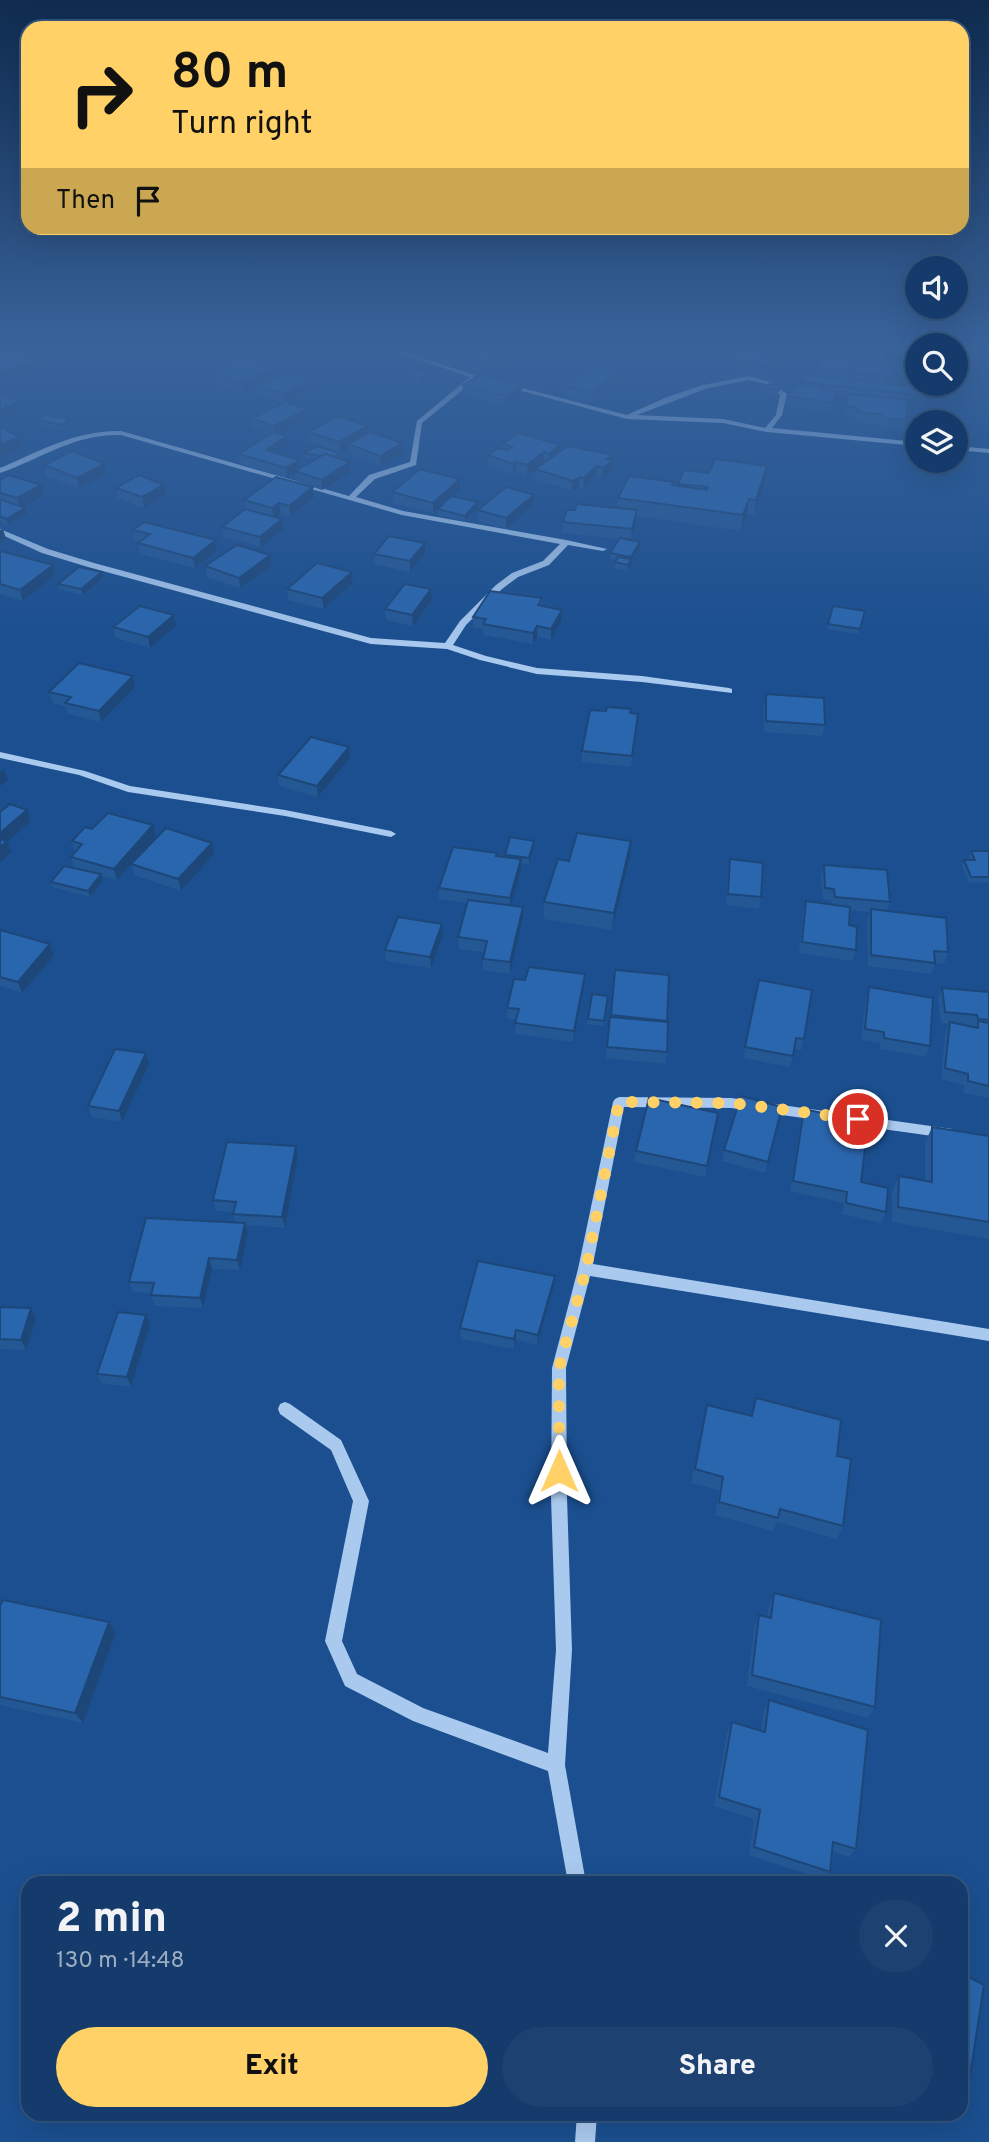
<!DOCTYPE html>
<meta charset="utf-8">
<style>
:root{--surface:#143b6b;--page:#1d4271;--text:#f1f3f6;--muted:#9dadc1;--line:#33557e;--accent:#ffd166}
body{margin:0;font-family:Overpass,sans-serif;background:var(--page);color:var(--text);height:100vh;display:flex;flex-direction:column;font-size:26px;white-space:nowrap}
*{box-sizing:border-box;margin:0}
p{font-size:23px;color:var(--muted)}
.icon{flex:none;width:38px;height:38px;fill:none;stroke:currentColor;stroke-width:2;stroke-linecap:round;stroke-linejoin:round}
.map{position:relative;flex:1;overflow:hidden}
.sheet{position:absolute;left:21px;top:1876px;width:947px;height:245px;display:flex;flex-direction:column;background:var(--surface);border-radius:21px;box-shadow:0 7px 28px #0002,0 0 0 2px var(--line)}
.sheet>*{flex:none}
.banner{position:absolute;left:21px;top:21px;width:948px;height:214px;border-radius:21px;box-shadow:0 7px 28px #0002,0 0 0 2px var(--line);background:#ffd166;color:#111;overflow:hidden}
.tools{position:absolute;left:905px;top:256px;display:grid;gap:14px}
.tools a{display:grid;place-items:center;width:63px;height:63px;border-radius:50%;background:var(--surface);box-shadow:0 7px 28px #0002,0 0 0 2px var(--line);font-size:35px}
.pin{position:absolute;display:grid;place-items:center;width:60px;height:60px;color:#fff;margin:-30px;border:4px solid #fff;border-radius:50%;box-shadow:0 2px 7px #0007}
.me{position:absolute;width:77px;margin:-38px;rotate:0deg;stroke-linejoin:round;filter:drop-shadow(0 0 5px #0008)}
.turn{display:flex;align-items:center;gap:24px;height:147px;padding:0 35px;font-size:32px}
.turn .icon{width:91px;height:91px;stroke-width:2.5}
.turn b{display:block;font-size:49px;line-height:60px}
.then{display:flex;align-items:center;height:66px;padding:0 35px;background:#0003;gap:14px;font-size:26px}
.round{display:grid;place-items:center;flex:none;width:74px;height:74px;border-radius:37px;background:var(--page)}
.summary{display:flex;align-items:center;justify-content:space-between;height:119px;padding:0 35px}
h1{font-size:42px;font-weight:800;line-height:52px}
.primary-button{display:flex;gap:14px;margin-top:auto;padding:14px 35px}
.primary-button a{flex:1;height:80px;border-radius:42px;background:var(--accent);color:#111;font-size:28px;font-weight:800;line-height:80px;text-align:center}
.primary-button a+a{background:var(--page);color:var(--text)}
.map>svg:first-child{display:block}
</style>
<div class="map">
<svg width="989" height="2142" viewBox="0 0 989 2142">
<rect width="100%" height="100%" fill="#1b4f8f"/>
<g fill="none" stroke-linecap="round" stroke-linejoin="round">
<g fill="#a9c9ee" fill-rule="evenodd">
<path d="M 380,347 L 390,347 L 492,381 L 489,383 L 476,379 L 422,423 L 416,465 L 375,479 L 356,497 L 403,511 L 566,540 L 607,549 L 603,551 L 568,545 L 549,565 L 518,577 L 502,589 L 466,625 L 453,645 L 486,656 L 537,668 L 642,676 L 729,688 L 732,689 L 732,693 L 642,682 L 537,674 L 480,660 L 447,649 L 371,644 L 88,567 L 42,553 L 0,534 L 0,529 L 48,549 L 94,563 L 371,638 L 445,643 L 460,621 L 496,585 L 512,573 L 543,561 L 560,544 L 402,515 L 121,435 C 73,434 43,458 0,473 L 0,468 C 40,451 76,430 121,431 L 349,496 L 369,475 L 410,462 L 417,421 L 470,377 Z"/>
<path d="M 749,376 L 770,382 L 787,394 L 782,415 L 772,428 L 917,442 L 917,446 L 767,432 L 723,423 L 627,419 L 503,386 L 506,384 L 627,415 L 667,397 L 703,385 ZM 749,380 L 766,384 L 780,395 L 776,415 L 765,428 L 723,419 L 637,415 L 708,388 Z"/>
<polygon points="956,446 989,449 989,453 956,450"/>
<polygon points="0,752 85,771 130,786 285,810 391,831 396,834 391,837 285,816 128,792 79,775 0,758"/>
<polygon points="619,1097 731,1098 952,1129 953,1133 952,1137 947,1138 731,1108 624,1107 593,1264 989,1329 989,1341 590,1276 566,1368 567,1497 572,1650 565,1765 586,1883 568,1883 548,1771 413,1721 345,1686 325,1641 353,1501 331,1450 280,1414 278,1409 280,1404 285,1402 290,1404 341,1440 369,1501 342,1641 357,1674 423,1708 548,1753 556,1650 551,1497 552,1368 578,1269 613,1102 615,1099"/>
<polygon points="577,2114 597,2114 595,2142 575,2142"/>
</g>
</g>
<g fill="#245895">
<polygon points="36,347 89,347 60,359 37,351"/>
<polygon points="477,347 515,347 515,354 485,372 467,367 466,357 477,351"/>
<polygon points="712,347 742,347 741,349 775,366 765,375 728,368 729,358 738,350 712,348"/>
<polygon points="818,358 851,372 850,380 852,380 856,361 917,366 917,383 924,383 923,387 927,387 923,406 908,404 904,430 881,428 881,425 856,422 857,417 844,416 848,397 838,396 837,402 829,412 787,406 788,396 802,385 804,375 815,376"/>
<polygon points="276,367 277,376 311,390 288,402 309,419 279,434 288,446 277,454 300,468 314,460 305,458 304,453 340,453 340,459 350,462 351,472 322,490 296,481 295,473 287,478 240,465 239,454 270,434 253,428 252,418 283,403 259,396 258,387 267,381 244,393 210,382 208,372"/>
<polygon points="622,369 622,379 593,402 564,395 564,386"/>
<polygon points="430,372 431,377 419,385 402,380 402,375"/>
<polygon points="463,385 522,385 522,394 505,406 463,395"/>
<polygon points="780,386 780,391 776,395 764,393 765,388"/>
<polygon points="70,419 71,424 64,430 39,425 38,420"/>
<polygon points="368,426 369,433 402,443 403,454 381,466 349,454 348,448 340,452 309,442 308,432"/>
<polygon points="502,444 560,451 613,455 612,471 602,478 596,476 583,488 579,487 572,491 535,479 535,469 527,476 516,473 513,475 488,465 488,455 502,449"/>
<polygon points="105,464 107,474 79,488 46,476 44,465"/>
<polygon points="767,466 765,480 754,515 747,514 741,531 637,516 631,540 562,533 563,522 575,510 618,508 618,498 673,485 678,486 678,484 709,473"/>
<polygon points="460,479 460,490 452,496 478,508 465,521 438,515 438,509 441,507 433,513 393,503 392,492"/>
<polygon points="0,480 44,495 22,507 25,508 27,514 8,524 0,521"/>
<polygon points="313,487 314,498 290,516 281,514 276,517 284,529 261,547 224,537 222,527 246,509 244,500"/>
<polygon points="116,488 166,495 144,508 118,498"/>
<polygon points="534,505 506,529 478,521 478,510"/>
<polygon points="133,530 216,540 217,551 195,568 141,554 138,543 140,542 135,541"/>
<polygon points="640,548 631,561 631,565 627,570 614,568 616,560 610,559 610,553"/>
<polygon points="0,551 53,565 55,576 23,601 0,594"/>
<polygon points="425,553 410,572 375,564 374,554"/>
<polygon points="270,555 272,566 240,588 207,577 205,566"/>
<polygon points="352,572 353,583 324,609 288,600 287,589"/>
<polygon points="103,578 83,595 59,589 58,584"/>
<polygon points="542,598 542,606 562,610 562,620 551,640 537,637 533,644 483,635 483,629 473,628 473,617"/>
<polygon points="432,600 413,626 386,620 385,609"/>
<polygon points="833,606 865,611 858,634 827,629"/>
<polygon points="176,626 150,648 116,638 113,627"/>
<polygon points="133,676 135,687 101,722 68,714 66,707 53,703 49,692"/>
<polygon points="766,694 825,725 822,736 764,732 764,705"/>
<polygon points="606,711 638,714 631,767 582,762 582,751"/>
<polygon points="350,758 318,797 279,786 278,775"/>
<polygon points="153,825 156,837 138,857 214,854 181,891 134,875 132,864 117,880 102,876 103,880 90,897 53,887 51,882 74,868 71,857 75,852 72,841 92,829"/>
<polygon points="534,846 529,864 521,863 521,871 511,905 523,918 510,974 483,970 483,959 485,952 459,949 458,937 467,903 439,899 439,888 497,853 497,856 505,857 505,855"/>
<polygon points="971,851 989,851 989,882 969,883 962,866 964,860 970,860 969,857"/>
<polygon points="630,857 612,930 544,919 544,902 569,861"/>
<polygon points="730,859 761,897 759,909 726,905 728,871"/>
<polygon points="824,865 890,902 887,911 948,952 944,964 935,963 931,974 868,966 867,921 870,912 850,910 849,925 856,950 852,961 799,953 803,912 806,901 832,904 831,900 823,899 821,876"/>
<polygon points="0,930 50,944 54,956 22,993 0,986"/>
<polygon points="443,935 431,968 386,961 385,950"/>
<polygon points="615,970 669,975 667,1022 667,1052 665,1064 606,1058"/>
<polygon points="525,980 584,985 573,1042 515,1034 516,1020 507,1019 507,1008"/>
<polygon points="759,980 804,1039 801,1050 794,1049 790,1067 743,1058"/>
<polygon points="869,987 930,1046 926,1057 880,1049 880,1043 861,1040 866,998"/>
<polygon points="942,988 989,992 989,1098 963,1093 964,1085 941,1079 945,1033 949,1024 941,1023 938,999"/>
<polygon points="608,996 604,1026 587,1024 588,1019"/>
<polygon points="146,1053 149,1064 122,1122 92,1117 88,1106"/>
<polygon points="782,1107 765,1173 722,1161 724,1150"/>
<polygon points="804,1109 886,1212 881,1223 842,1214 844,1203 790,1191 801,1120"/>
<polygon points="718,1113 705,1177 634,1162 636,1151"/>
<polygon points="932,1127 989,1136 989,1239 892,1222 892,1192 899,1176 925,1181 925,1143"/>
<polygon points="296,1146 298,1157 285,1228 246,1225 248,1233 240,1270 212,1269 203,1308 155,1306 151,1295 151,1293 133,1292 129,1282 235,1222 233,1212 216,1211 213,1200"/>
<polygon points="554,1286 537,1345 516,1340 514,1349 461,1339 460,1328"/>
<polygon points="0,1307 31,1308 36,1319 26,1350 0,1349"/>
<polygon points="150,1325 131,1387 101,1383 97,1374"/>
<polygon points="756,1398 837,1456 843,1526 837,1539 777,1522 773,1531 715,1515 719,1490 691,1483 707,1405 751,1416"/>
<polygon points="774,1593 875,1707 868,1718 747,1686 754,1627 759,1615 767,1617 769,1605"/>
<polygon points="0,1606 109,1622 116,1633 83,1723 0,1705"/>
<polygon points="769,1700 856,1849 849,1857 832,1851 830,1872 823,1879 749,1855 754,1819 714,1806 727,1732 732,1722 761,1731 764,1710"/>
</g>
<g fill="#1d4779">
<polygon points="64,347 89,347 60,359 58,349"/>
<polygon points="510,347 515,347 515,354 485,372 485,362"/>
<polygon points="776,356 775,366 765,375 767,366"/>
<polygon points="38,359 40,368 1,384 0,373"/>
<polygon points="276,367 277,376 244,393 242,383"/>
<polygon points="622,369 622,379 593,402 593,393"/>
<polygon points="430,372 431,377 419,385 419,380"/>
<polygon points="310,380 311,390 291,402 284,403 283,393"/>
<polygon points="522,385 522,394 505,406 505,396"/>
<polygon points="839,392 837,402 829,412 831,403"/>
<polygon points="20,401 22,411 0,422 0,410"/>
<polygon points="308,409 309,419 275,436 274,426"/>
<polygon points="70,419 71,424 64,430 62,425"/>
<polygon points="368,426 369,436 348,444 348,448 340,452 339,442"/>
<polygon points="287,436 288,446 267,461 266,450"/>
<polygon points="20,437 22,447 0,457 0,445"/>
<polygon points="402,443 403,454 381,466 380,456"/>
<polygon points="560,445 560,455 549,464 549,454"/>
<polygon points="544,452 543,463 527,476 527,465"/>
<polygon points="613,455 612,471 602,478 603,468 607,459"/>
<polygon points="299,460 300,470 295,471 295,473 287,478 286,468"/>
<polygon points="350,462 351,472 322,490 321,480"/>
<polygon points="516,462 516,473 513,475 513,464"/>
<polygon points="105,464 107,474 79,488 77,478"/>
<polygon points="597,466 596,476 583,488 584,478"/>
<polygon points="767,466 765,480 754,515 756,500"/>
<polygon points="580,477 579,487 572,491 573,481"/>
<polygon points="460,479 460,490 433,513 433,503"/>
<polygon points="41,485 44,495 20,509 17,498"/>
<polygon points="164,485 166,495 144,508 142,497"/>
<polygon points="313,487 314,498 290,516 289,506"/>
<polygon points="534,495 534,505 506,529 506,518"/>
<polygon points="749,499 747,514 741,531 743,515"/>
<polygon points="478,502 478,508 465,521 465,516"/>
<polygon points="279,503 281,514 274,519 272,508"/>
<polygon points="25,508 27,514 8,524 6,519"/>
<polygon points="637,510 636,521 631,540 632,529"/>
<polygon points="282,519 284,529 261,547 260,537"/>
<polygon points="3,529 6,539 0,543 0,530"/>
<polygon points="216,540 217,551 195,568 193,558"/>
<polygon points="640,542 640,548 631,561 631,565 627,570 628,565 630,561 631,557"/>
<polygon points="425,543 425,553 410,572 410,561"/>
<polygon points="270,555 272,566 240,588 239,578"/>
<polygon points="53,565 55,576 23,601 20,590"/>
<polygon points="102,572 103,578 83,595 81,589"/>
<polygon points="352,572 353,583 324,609 322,598"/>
<polygon points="431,589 432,600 413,626 412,615"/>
<polygon points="562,610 562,620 551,640 551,629"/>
<polygon points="174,615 176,626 150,648 148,637"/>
<polygon points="537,626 537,637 533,644 533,633"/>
<polygon points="133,676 135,687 101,722 99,711"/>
<polygon points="349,747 350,758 318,797 317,786"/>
<polygon points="4,769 8,780 0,786 0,772"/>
<polygon points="27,810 31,821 7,842 11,852 0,863 0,847 2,845 0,838 0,833"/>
<polygon points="153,825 156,837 117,880 114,869"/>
<polygon points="534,841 534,846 529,864 529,858"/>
<polygon points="631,841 630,857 612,930 614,913"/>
<polygon points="212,843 214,854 181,891 178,879"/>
<polygon points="521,859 521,871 510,909 510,898"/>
<polygon points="101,874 103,880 90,897 88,891"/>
<polygon points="523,907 523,918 510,974 510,962"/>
<polygon points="442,924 443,935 431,968 430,957"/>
<polygon points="50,944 54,956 22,993 18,982"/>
<polygon points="585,974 584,985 573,1042 574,1031"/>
<polygon points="146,1053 149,1064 122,1122 119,1111"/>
<polygon points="296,1146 298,1157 285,1228 282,1217"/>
<polygon points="245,1223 248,1233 240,1270 237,1260"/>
<polygon points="209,1258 212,1269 203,1308 200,1298"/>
<polygon points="555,1276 554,1286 537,1345 538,1335"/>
<polygon points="31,1308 36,1319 26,1350 21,1340"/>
<polygon points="146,1315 150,1325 131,1387 127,1377"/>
<polygon points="516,1330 516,1340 514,1349 514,1339"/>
<polygon points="109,1622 116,1633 83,1723 75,1713"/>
</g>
<g fill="#2a66ad" stroke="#1d4779" stroke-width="2">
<polygon points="479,347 510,347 485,362 466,357 482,348"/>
<polygon points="0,349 10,353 18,351 38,359 0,373"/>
<polygon points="739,349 776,356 767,366 729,358"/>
<polygon points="243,356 276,367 242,383 208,372"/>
<polygon points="818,358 852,361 851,372 816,369"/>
<polygon points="856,361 917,366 917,379 854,373"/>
<polygon points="594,363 622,369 593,393 564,386"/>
<polygon points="413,368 430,372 419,380 402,375"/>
<polygon points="289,374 310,380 290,392 283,393 258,387 277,376 283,377"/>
<polygon points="480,374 522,385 505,396 463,385"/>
<polygon points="804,375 927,387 925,396 802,382"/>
<polygon points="768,384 780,386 777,390 765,388"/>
<polygon points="798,384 823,387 821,389 839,392 831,403 788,396"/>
<polygon points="0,394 20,401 0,410"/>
<polygon points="848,394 909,400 906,420 883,418 883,415 858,412 859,408 846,406"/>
<polygon points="286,402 308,409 274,426 252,418"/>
<polygon points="45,415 70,419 62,425 38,420"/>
<polygon points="338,416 368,426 339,442 308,432"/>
<polygon points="0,427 20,437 0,445"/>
<polygon points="273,432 287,436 266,450 299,460 286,468 239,454"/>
<polygon points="370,432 402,443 380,456 348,444"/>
<polygon points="519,433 560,445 549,454 544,452 527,465 516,462 513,464 488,455 498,448 507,450 512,447 502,444"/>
<polygon points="317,446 340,453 334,457 325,454 320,456 304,453"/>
<polygon points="568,446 613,455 607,459 613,461 603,468 597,466 584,478 580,477 573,481 535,469"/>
<polygon points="72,451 105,464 77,478 44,465"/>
<polygon points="325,454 350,462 321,480 295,471"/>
<polygon points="715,459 767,466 756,500 749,499 743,515 618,498 629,476 674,482 672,485 707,490 708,487 678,484 684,470 709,473"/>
<polygon points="420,469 460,479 433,503 392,492"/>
<polygon points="9,475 41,485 17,498 0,493 0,480"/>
<polygon points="139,475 164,485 142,497 116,488"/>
<polygon points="276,477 313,487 289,506 279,503 272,508 244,500"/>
<polygon points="506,487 534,495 506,518 478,510"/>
<polygon points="451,496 478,502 465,516 438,509"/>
<polygon points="0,500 0,499 25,508 6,519 0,516"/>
<polygon points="577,504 637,510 632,529 563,522 567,510 575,510"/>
<polygon points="245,509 282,519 260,537 222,527"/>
<polygon points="144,522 216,540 193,558 138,543 150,534 133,530"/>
<polygon points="389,536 425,543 410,561 374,554"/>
<polygon points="620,538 640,542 631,557 610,553"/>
<polygon points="237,545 270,555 239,578 205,566"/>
<polygon points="0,551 53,565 20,590 0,584"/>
<polygon points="618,557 631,559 628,565 615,562"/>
<polygon points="317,563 352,572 322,598 287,589"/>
<polygon points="79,567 102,572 81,589 58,584"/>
<polygon points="405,584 431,589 412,615 385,609"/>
<polygon points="490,591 542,598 538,605 562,610 551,629 537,626 533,633 483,624 486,619 473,617"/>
<polygon points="140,606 174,615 148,637 113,627"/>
<polygon points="833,606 865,611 860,629 828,624"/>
<polygon points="79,663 133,676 99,711 65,703 71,697 49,692"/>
<polygon points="766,694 824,698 825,725 766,721"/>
<polygon points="607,707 631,709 630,713 638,714 632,756 582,751 590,710 606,711"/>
<polygon points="311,737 349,747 317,786 278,775"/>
<polygon points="10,804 27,810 0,833 0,812"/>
<polygon points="108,813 153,825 114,869 71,857 82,844 72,841 85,827 92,829"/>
<polygon points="166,828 212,843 178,879 131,864"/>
<polygon points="577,833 631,841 614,913 544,902 558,859 569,861"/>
<polygon points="510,837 534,841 529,858 505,855"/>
<polygon points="0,839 7,841 0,847"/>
<polygon points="453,847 497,853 496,856 521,859 510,898 439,888"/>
<polygon points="971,851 989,851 989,877 971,877 964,860 975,860"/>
<polygon points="730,859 763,863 761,897 728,894"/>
<polygon points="824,865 887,870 890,902 835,897 834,889 825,888"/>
<polygon points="64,866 101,874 88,891 51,882"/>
<polygon points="468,900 523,907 510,962 483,959 487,941 458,937"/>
<polygon points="806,901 850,907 849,925 857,927 856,950 802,942"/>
<polygon points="871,909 946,918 948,952 934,951 935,963 871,955"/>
<polygon points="398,917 442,924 430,957 385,950"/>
<polygon points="0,930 50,944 18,982 0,977"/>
<polygon points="529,967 585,974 574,1031 515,1023 519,1009 507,1008 514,979 525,980"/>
<polygon points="615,970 669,975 667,1021 611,1015"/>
<polygon points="759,980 812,990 804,1039 796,1038 793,1056 745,1047"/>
<polygon points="869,987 933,998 930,1046 884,1038 884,1032 865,1029"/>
<polygon points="942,988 989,992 989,1020 978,1019 977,1015 945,1012"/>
<polygon points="592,994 608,996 604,1021 588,1019"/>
<polygon points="610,1017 668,1022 667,1052 607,1047"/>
<polygon points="978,1021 989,1023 989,1086 968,1081 968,1074 945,1068 950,1022 978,1028"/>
<polygon points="115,1049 146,1053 119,1111 88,1106"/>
<polygon points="741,1096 782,1107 768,1162 724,1150"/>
<polygon points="649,1098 718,1113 707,1166 636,1151"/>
<polygon points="804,1109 868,1123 861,1182 888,1188 886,1212 846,1203 847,1192 793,1181"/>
<polygon points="932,1127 989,1136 989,1222 898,1207 899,1176 932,1182"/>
<polygon points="227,1142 296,1146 282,1217 233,1214 236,1202 213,1200"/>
<polygon points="146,1218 245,1223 237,1260 209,1258 200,1298 151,1295 154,1283 129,1282"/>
<polygon points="478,1261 555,1276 538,1335 516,1330 514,1339 460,1328"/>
<polygon points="0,1307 31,1308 21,1340 0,1339"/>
<polygon points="118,1312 146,1315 127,1377 97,1374"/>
<polygon points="756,1398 841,1420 837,1456 851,1459 843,1526 780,1509 778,1518 719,1502 723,1477 695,1469 707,1405 752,1416"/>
<polygon points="774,1593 881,1620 875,1707 752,1675 759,1615 771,1618"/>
<polygon points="3,1600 109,1622 75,1713 0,1697 0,1606"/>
<polygon points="769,1700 868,1730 856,1849 833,1842 830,1872 754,1847 760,1810 719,1797 732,1722 765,1732"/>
<polygon points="961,1973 984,1985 965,2108 961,2106"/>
</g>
<linearGradient id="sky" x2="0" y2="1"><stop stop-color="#0f2b4f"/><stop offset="0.54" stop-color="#39639b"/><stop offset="1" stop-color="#39639b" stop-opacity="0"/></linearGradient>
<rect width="989" height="647" fill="url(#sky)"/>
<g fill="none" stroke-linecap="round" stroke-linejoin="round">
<polyline stroke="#ffd166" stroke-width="12" stroke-dasharray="0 21.6" points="559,1471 559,1368 586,1269 619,1102 731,1103 858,1119"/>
</g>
</svg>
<div class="tools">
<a><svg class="icon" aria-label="sound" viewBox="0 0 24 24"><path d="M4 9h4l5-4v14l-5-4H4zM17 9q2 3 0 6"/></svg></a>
<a><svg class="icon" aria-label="search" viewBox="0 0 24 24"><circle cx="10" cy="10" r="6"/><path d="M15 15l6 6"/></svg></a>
<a><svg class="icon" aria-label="layers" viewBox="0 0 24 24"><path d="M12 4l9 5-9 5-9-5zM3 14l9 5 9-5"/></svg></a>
</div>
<div class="pin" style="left:858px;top:1119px;background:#d93025"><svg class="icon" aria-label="arrive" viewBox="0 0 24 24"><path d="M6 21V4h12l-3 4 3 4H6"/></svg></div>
<svg class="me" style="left:559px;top:1471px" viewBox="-20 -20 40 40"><path d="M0-17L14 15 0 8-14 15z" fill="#ffd166" stroke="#fff" stroke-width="4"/></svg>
<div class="banner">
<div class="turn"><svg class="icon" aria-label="right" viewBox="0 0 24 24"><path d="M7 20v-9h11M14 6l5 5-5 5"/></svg><div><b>80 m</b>Turn right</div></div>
<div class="then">Then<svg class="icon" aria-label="arrive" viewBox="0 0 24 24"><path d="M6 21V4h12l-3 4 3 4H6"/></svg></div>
</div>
<section class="sheet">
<div class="summary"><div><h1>2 min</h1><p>130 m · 14:48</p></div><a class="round"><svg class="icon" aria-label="close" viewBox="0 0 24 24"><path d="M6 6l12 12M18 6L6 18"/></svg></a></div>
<div class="primary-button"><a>Exit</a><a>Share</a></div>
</section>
</div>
